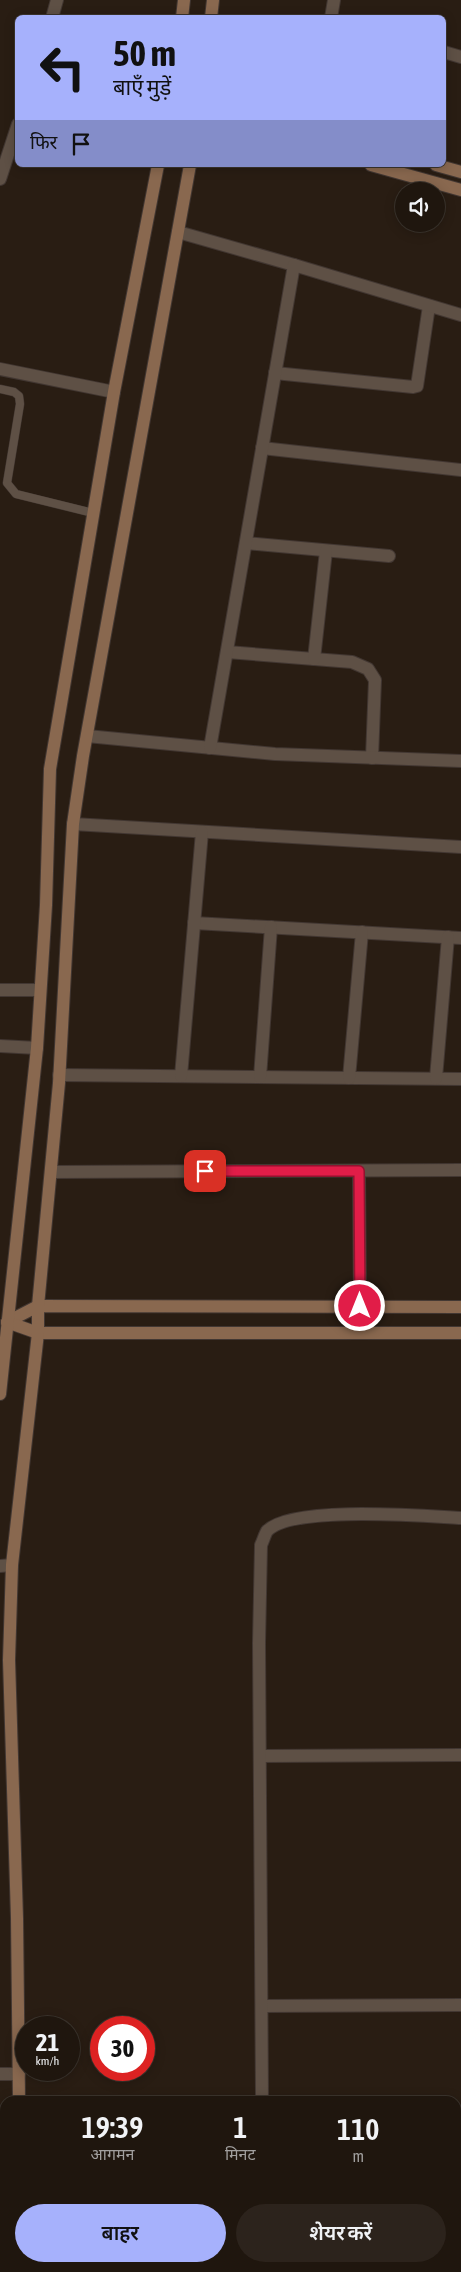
<!DOCTYPE html>
<html lang="hi">
<meta charset="utf-8">
<style>
:root{--surface:#1f160e;--page:#2c231c;--text:#f1f3f6;--muted:#a19f9e;--line:#3c352e;--accent:#a6b1fc}
body{margin:0;font-family:"Asap Condensed","Noto Sans Devanagari",sans-serif;background:var(--page);color:var(--text);height:100vh;display:flex;flex-direction:column;font-size:19px;white-space:nowrap}
*{box-sizing:border-box;margin:0}
p{font-size:16px;color:var(--muted)}
.icon{flex:none;width:28px;height:28px;fill:none;stroke:currentColor;stroke-width:2;stroke-linecap:round;stroke-linejoin:round}
.map{position:relative;flex:1;overflow:hidden}
.sheet{position:absolute;left:0px;top:2096px;width:461px;height:176px;display:flex;flex-direction:column;background:var(--surface);border-radius:15px 15px 0 0;box-shadow:0 2px 12px #0003,0 0 0 1px var(--line)}
.sheet>*{flex:none}
.top-card{position:absolute;left:15px;top:15px;width:431px;height:152px;border-radius:8px;box-shadow:0 2px 12px #0003,0 0 0 1px var(--line);background:#a6b1fc;color:#111;overflow:hidden}
.tools{position:absolute;left:395px;top:182px;display:grid;gap:10px}
.tools a{display:grid;place-items:center;width:50px;height:50px;border-radius:50%;background:var(--surface);box-shadow:0 2px 12px #0003,0 0 0 1px var(--line);font-size:25px}
.speed{position:absolute;left:15px;top:2016px;display:flex;gap:10px;font-size:25px;font-weight:700;text-align:center}
.speed>*{display:grid;place-content:center;width:65px;height:65px;border-radius:50%;background:var(--surface);box-shadow:0 2px 12px #0003,0 0 0 1px var(--line);line-height:1}
.speed small{font-size:12px;font-weight:400}
.speed .limit{border:8px solid #d22;background:#fff;color:#111}
.pin{position:absolute;display:grid;place-items:center;width:42px;height:42px;color:#fff;margin:-21px;border-radius:10px;box-shadow:0 2px 8px #0006}
.me{position:absolute;width:55px;margin:-28px;rotate:0deg;stroke-linejoin:round;filter:drop-shadow(0 0 4px #0008)}
.turn{display:flex;align-items:center;gap:18px;height:105px;padding:0 15px;font-size:22px}
.turn .icon{width:65px;height:65px;stroke-width:2.5}
.turn b{display:block;font-size:35px;line-height:42px}
.then{display:flex;align-items:center;height:48px;padding:0 15px;background:#0003;gap:10px;font-size:19px}
.eta{display:flex;justify-content:space-evenly;align-items:center;height:85px;text-align:center}
.eta b{font-size:30px;font-weight:600;line-height:35px}
.primary-button{display:flex;gap:10px;margin-top:auto;padding:10px 15px}
.primary-button a{flex:1;height:58px;border-radius:30px;background:var(--accent);color:#111;font-size:20px;font-weight:600;line-height:58px;text-align:center}
.primary-button a+a{background:var(--page);color:var(--text)}
.map>svg:first-child{display:block}
</style>
<div class="map">
<svg width="461" height="2272" viewBox="0 0 461 2272">
<rect width="100%" height="100%" fill="#291d13"/>
<g fill="none" stroke-linecap="round" stroke-linejoin="round">
<g stroke="#423732" stroke-width="9">
<polyline id="lane" points="0,389 14,392 19,396 20,404 7,483 16,494 93,513"/>
</g>
<g stroke="#423732" stroke-width="14">
<g id="street">
<polyline points="52,18 57,0"/>
<polyline points="331,18 334,0"/>
<polyline points="444,52 461,57"/>
<polyline points="0,179 18,124"/>
<polyline points="178,232 294,265"/>
<polyline points="0,369 114,392"/>
<polyline points="275,373 413,387 417,386 429,306"/>
<polyline points="262,448 461,470"/>
<polyline points="246,543 389,556"/>
<polyline points="227,652 352,662 368,669 375,680 372,758"/>
<polyline points="314,659 326,551"/>
<polyline points="87,736 275,754 461,761"/>
<polyline points="210,748 294,265 461,315"/>
<polyline points="73,824 461,847"/>
<polyline points="194,923 461,938"/>
<polyline points="0,990 40,990"/>
<polyline points="0,1046 37,1048"/>
<polyline points="59,1075 461,1079"/>
<polyline points="181,1076 202,832"/>
<polyline points="260,1077 271,927"/>
<polyline points="349,1078 362,932"/>
<polyline points="436,1078 448,937"/>
<polyline points="359,1171 360,1307"/>
<polyline points="51,1172 461,1170"/>
<polyline points="0,1566 12,1565"/>
<polyline points="260,1756 461,1755"/>
<polyline points="262,2006 461,2005"/>
<polyline points="0,2074 19,2074"/>
<path d="M 262,2101 L 259,1643 L 261,1545 C 263,1541 265,1534 267,1531 C 291,1505 424,1516 461,1518"/>
<polyline points="456,2257 461,2257"/>
<polyline points="273,2272 274,2268"/>
</g>
</g>
<g stroke="#423732" stroke-width="14">
<g id="secondary">
<polyline points="182,18 184,0"/>
<polyline points="211,18 213,0"/>
<polyline points="371,165 461,190"/>
<polyline points="436,165 461,172"/>
<polyline points="7,1322 38,1306 461,1307"/>
<polyline points="7,1322 38,1333 461,1333"/>
<polyline points="0,1394 37,1048 46,905 50,769 114,392 158,165"/>
<polyline points="19,2101 17,1918 9,1660 12,1565 38,1333 38,1306 59,1083 73,824 83,756 190,165"/>
<polyline points="25,2268 25,2272"/>
</g>
</g>
<use href="#lane" stroke="#5e5045" stroke-width="8"/>
<use href="#street" stroke="#5e5045" stroke-width="12"/>
<use href="#secondary" stroke="#89684f" stroke-width="12"/>
</g>
<g fill="none" stroke-linecap="round" stroke-linejoin="round">
<g stroke="#92132f" stroke-width="12">
<polyline id="route" points="205,1171 359,1171 360,1306"/>
</g>
<use href="#route" stroke="#e11d48" stroke-width="9"/>
</g>
</svg>
<div class="tools">
<a><svg class="icon" aria-label="sound" viewBox="0 0 24 24"><path d="M4 9h4l5-4v14l-5-4H4zM17 9q2 3 0 6"/></svg></a>
</div>
<div class="speed"><div>21<small>km/h</small></div><div class="limit">30</div></div>
<div class="pin" style="left:205px;top:1171px;background:#d93025"><svg class="icon" aria-label="arrive" viewBox="0 0 24 24"><path d="M6 21V4h12l-3 4 3 4H6"/></svg></div>
<svg class="me" style="left:360px;top:1306px" viewBox="-20 -20 40 40"><circle r="17" fill="#e11d48" stroke="#fff" stroke-width="3"/><path d="M0-11L8 9 0 5-8 9z" fill="#fff"/></svg>
<div class="top-card">
<div class="turn"><svg class="icon" aria-label="left" viewBox="0 0 24 24"><path d="M17 20v-9H6M10 6l-5 5 5 5"/></svg><div><b>50 m</b>बाएँ मुड़ें</div></div>
<div class="then">फिर<svg class="icon" aria-label="arrive" viewBox="0 0 24 24"><path d="M6 21V4h12l-3 4 3 4H6"/></svg></div>
</div>
<section class="sheet">
<div class="eta">
<div><b>19:39</b><p>आगमन</p></div>
<div><b>1</b><p>मिनट</p></div>
<div><b>110</b><p>m</p></div>
</div>
<div class="primary-button"><a>बाहर</a><a>शेयर करें</a></div>
</section>
</div>
